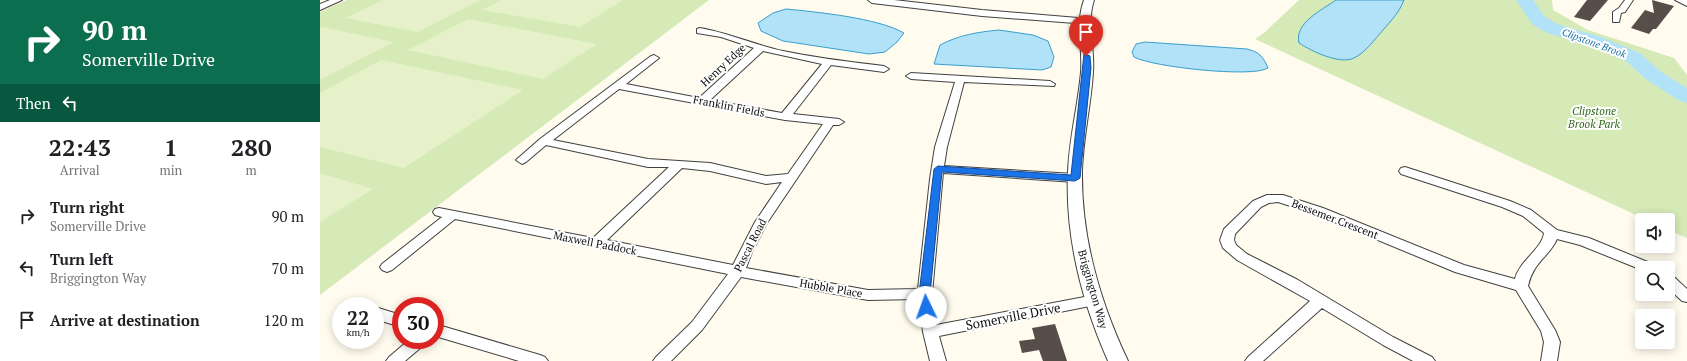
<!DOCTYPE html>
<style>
:root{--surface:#fff;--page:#f6f6f6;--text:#202124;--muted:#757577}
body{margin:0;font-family:"PT Serif",serif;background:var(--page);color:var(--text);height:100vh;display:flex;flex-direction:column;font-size:15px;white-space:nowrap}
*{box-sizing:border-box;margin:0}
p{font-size:13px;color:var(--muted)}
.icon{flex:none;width:22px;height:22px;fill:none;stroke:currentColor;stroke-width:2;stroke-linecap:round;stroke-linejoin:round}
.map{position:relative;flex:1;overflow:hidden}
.drawer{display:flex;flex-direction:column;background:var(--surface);width:320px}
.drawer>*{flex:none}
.hud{background:#0b6e4f;color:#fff;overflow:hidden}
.buttons{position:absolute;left:1315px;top:213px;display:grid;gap:8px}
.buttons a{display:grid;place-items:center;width:40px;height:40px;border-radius:4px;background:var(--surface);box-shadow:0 2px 10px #0003;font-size:20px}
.speed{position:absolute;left:12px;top:297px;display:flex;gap:8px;font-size:20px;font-weight:700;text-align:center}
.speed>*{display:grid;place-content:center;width:52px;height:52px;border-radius:50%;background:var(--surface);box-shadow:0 2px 10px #0003;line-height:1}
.speed small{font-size:10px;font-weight:400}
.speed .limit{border:6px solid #d22;background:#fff;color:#111}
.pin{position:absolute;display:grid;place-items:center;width:34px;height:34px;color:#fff;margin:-41px -17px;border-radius:50% 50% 50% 0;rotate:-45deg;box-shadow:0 0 4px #0007}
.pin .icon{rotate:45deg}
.me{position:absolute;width:44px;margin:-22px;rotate:357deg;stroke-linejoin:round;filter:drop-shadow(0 0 3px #0008)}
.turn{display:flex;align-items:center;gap:14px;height:84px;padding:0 16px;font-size:18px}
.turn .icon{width:52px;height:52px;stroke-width:2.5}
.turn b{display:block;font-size:28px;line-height:34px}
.then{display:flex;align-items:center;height:38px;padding:0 16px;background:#0003;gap:8px;font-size:15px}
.eta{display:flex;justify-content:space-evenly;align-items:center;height:68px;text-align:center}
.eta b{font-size:24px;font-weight:700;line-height:28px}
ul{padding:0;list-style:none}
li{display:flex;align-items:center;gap:12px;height:52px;padding:0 16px}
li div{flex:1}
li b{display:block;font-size:15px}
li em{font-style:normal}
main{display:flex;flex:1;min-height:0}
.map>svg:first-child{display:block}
</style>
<main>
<section class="drawer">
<div class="hud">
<div class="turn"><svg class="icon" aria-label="right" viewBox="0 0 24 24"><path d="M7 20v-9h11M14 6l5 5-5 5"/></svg><div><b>90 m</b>Somerville Drive</div></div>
<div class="then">Then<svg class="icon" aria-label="left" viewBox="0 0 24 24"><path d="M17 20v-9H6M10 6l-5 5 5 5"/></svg></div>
</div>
<div class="eta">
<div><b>22:43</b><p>Arrival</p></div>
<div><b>1</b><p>min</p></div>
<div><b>280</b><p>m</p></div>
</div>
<ul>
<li><svg class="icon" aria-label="right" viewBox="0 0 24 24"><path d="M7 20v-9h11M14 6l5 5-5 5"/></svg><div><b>Turn right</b><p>Somerville Drive</p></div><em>90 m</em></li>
<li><svg class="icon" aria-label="left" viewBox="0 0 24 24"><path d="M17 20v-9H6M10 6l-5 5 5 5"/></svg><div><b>Turn left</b><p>Briggington Way</p></div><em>70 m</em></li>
<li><svg class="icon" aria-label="arrive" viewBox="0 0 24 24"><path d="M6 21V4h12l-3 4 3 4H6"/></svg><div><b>Arrive at destination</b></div><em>120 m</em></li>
</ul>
</section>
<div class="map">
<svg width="1367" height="361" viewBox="0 0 1367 361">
<rect width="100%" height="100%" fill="#fffbee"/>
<g fill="#d5eab7">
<polygon points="27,0 389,0 0,295 0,12"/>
<polygon points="979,0 1204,0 1218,20 1231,28 1277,42 1313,57 1334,76 1367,97 1367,238 1348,230 1348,220 1327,220 935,39 944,33"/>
<polygon points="1207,0 1232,0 1233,10 1268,30 1354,58 1367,75 1367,94 1338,76 1316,57 1279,41 1233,27 1221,20"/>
</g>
<g fill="#e6f1c9">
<polygon points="63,0 160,0 98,32 25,18"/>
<polygon points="181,0 303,0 260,27 162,10"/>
<polygon points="148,19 277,44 223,79 88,50"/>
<polygon points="2,27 74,42 0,80 0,28"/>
<polygon points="61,60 203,90 84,168 0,147 0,93"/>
<polygon points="0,173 53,189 0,222"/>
</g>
<g fill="#b2e2f7" stroke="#389ecf">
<path d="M 1016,0 L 1084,0 C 1080,11 1071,21 1063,30 C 1055,39 1045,53 1034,58 C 1020,65 991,51 979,43 C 974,23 1002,10 1016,0 Z"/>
<path d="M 466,9 C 497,12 558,18 584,33 L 577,42 L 565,52 L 549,54 L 463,41 L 441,31 L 438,23 L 453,13 Z"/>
<path d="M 679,30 L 713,35 L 728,41 L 734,57 L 731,67 L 722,70 L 614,64 L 620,45 C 639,35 658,32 679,30 Z"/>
<path d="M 825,42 L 927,49 C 939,52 943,56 948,68 C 933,78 832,67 814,57 L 812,52 L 816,44 Z"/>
</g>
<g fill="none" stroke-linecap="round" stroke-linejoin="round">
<polygon fill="#b2e2f7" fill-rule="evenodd" points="1196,0 1213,0 1224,16 1237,24 1284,38 1320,53 1341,72 1367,88 1367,103 1360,101 1327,80 1306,61 1270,46 1225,32 1212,24"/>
</g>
<g fill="#574e4a">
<polygon points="1267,0 1288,0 1270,21 1254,17"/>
<polygon points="1332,0 1354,6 1336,29 1333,29 1329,34 1311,28 1325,10 1334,13"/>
<polygon points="735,324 747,361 723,361 719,350 702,353 699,341 715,339 712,328"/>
</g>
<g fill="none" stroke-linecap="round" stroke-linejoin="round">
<g stroke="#414141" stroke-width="2">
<g id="minor">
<polygon points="10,0 22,0 0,10 0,4"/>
<polygon points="548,0 574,0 662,10 758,18 769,25 768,27 760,28 755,23 662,16 552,3"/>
<polygon points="1305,0 1313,0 1305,12 1301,13 1299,22 1293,22 1293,12 1299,8"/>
<polygon points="1355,0 1367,0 1367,6"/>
<path d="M 380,28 C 409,33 435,45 463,51 C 497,58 530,62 564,66 L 569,69 L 564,72 L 511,65 L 473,114 L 519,119 L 524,122 L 519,125 L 513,125 L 447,223 L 432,252 L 426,268 L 548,290 L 598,289 L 610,179 L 615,147 L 635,82 L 591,79 L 586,76 L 591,73 L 730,81 L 735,84 L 734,86 L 644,82 L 627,147 L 624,166 L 755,174 L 761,178 L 755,182 L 623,173 L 612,294 L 616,325 L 775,295 L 780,296 L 782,300 L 780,304 L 619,336 L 626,361 L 610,361 L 603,332 L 599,299 L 548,300 L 421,277 L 382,330 L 351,361 L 333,361 L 336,357 L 372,322 L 408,274 L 135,219 L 72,270 L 67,272 L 62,270 L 60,267 L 62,264 L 122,217 L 115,215 L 113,212 L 115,209 L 119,208 L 273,238 L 349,167 L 328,167 L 226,145 L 206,162 L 202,164 L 196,160 L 220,139 L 331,56 L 334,55 L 339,58 L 306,84 L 379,98 L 434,48 L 401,37 L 377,33 L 377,29 ZM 443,51 L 502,64 L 462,113 L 390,100 ZM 299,89 L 465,120 L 503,124 L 468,174 L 446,176 L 390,163 L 328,159 L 233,140 ZM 362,168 L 390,171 L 446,184 L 462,182 L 435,222 L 413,265 L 287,240 Z"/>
<path d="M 1085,167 L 1190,201 L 1211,210 L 1237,230 L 1269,238 L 1335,265 L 1337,268 L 1322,268 L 1322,270 L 1260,245 L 1237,239 C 1229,257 1213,262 1208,286 L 1235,330 L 1240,342 L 1237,361 L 1221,361 L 1224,342 L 1221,331 L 1196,290 L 1135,272 L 995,214 L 958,202 L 949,203 L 941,207 L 915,234 L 914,240 L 916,245 L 927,254 L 978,280 L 1073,337 L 1112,357 L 1115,361 L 1093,361 L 1063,345 L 1002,308 L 943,361 L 925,361 L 928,357 L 990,301 L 917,260 L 903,248 L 900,240 L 904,229 L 933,201 L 947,195 L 963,195 L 1003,208 L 1144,265 L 1195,279 C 1199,261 1222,249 1224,233 L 1203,216 L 1182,207 L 1081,174 L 1079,171 L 1081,168 Z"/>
<polygon points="1348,275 1353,276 1367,289 1367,302 1362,301 1348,288"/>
<polygon points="55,307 81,315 81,327 55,319"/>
<polygon points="115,324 220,355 225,357 228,361 199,361 115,336"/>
<polygon points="89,340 108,340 105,344 85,361 66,361 69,357"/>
</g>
</g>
<g stroke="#414141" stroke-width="2">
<path id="tertiary" d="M 764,0 L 774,0 C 766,24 775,47 773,72 C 771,105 763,138 762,171 C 761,237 780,302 808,361 L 788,361 C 762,302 745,238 748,172 C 749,139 758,106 761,72 C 763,48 755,24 764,0 Z"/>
</g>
<use href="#minor" fill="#fff" fill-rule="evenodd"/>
<use href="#tertiary" fill="#fff" fill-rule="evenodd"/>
</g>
<polygon fill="#1a73e8" stroke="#114b97" points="764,54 770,56 771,68 760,178 755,181 622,172 610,294 612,307 606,311 603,310 599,294 614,169 618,166 751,175"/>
<g text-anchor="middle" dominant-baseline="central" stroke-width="4" stroke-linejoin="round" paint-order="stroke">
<g font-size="10" font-style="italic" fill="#156ea2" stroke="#fff">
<text transform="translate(1274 43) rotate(20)">Clipstone Brook</text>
</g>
<g font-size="11" fill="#0e0e0e" stroke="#fff">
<text transform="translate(403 65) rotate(-43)">Henry Edge</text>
<text transform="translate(409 106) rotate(11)">Franklin Fields</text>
<text transform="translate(1015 219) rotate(21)">Bessemer Crescent</text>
<text transform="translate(275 243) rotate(11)">Maxwell Paddock</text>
<text transform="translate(430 245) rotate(-63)">Pascal Road</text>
<text transform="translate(511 288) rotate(10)">Hubble Place</text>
<text transform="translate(773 289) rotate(74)">Briggington Way</text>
</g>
<g font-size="11" font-style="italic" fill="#31671d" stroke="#fff">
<text x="1274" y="111">Clipstone<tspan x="1274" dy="13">Brook Park</tspan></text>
</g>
<g font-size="13" fill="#0e0e0e" stroke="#fff">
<text transform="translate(693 316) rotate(-11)">Somerville Drive</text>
</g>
</g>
</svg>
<div class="buttons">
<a><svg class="icon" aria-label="sound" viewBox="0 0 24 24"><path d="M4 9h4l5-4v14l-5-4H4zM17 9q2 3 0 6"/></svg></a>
<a><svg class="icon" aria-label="search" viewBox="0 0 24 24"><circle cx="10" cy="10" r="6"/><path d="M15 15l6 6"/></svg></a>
<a><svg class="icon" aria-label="layers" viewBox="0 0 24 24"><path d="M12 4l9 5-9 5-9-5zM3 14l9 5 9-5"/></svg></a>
</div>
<div class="speed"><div>22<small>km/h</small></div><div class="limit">30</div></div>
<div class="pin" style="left:766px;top:56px;background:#d93025"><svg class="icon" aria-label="arrive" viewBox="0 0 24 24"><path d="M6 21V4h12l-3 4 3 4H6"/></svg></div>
<svg class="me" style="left:606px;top:307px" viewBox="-20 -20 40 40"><circle r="19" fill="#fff"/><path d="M0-13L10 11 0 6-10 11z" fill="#1a73e8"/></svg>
</div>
</main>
